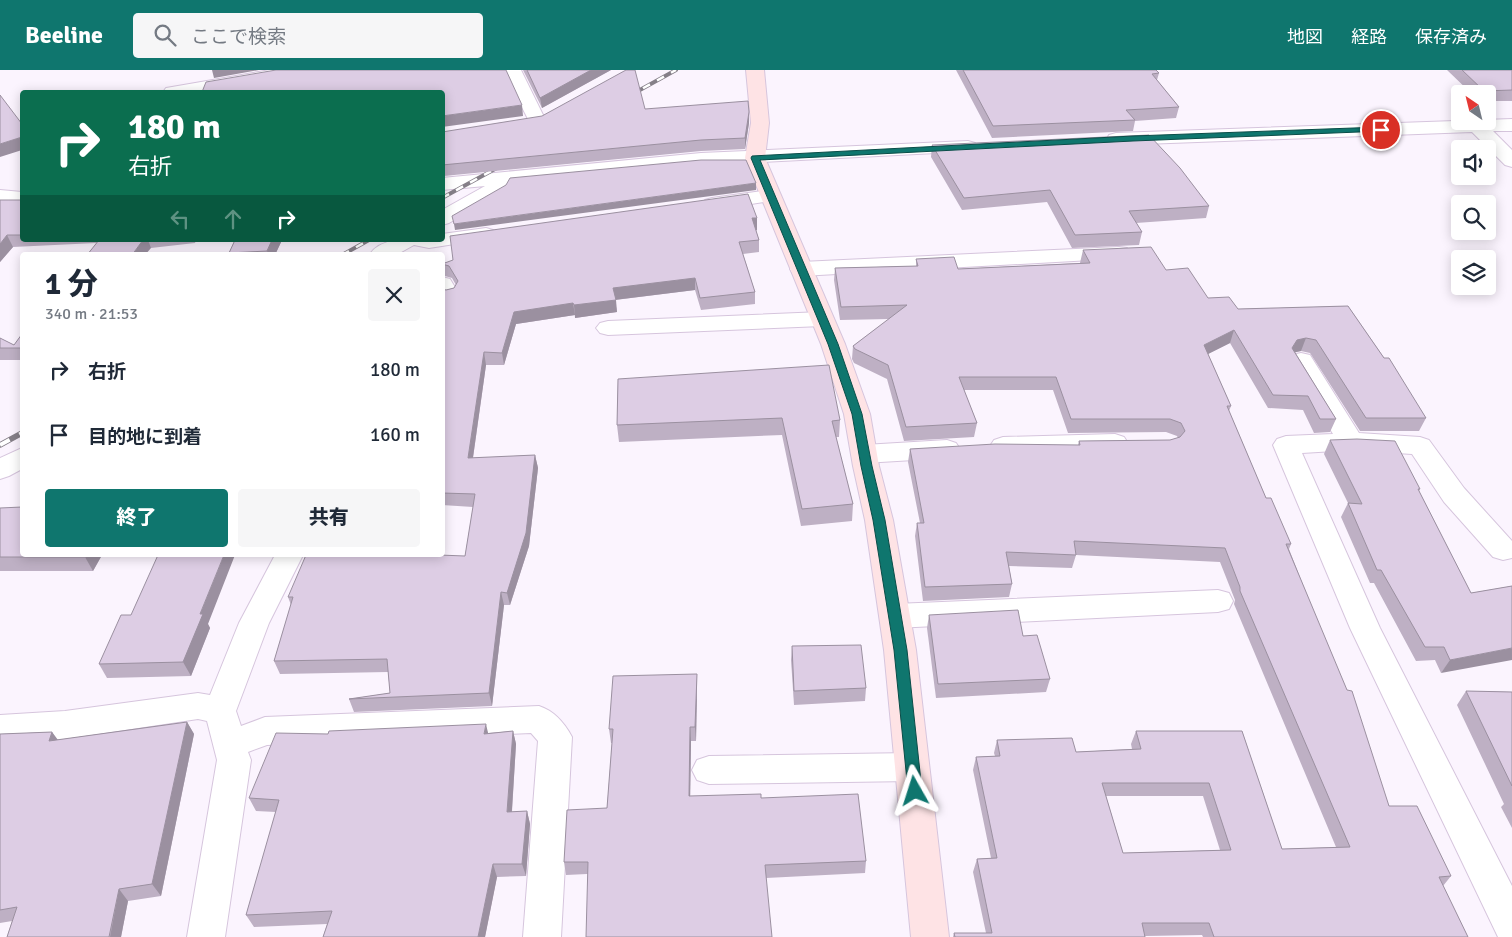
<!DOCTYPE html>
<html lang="ja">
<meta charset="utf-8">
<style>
:root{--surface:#fff;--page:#f6f6f7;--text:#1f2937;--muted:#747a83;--accent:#0f766e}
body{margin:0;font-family:Signika,"Noto Sans JP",sans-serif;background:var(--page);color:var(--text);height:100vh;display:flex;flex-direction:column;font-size:19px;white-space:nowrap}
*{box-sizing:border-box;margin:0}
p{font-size:16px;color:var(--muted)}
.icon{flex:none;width:28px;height:28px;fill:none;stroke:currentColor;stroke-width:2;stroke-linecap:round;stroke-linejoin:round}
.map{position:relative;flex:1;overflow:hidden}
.drawer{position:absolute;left:20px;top:182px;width:425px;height:305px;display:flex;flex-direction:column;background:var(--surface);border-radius:5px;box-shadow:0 2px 12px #0003}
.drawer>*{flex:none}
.top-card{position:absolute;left:20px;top:20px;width:425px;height:152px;border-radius:5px;box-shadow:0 2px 12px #0003;background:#0b6e4f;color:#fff;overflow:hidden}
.needle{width:32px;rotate:325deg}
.buttons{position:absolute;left:1451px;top:15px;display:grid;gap:10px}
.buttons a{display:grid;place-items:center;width:45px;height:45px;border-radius:5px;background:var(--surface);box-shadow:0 2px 12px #0003;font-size:25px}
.pin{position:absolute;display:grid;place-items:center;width:42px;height:42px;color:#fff;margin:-21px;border:2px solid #fff;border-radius:50%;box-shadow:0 1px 5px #0007}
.me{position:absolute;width:55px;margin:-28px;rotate:354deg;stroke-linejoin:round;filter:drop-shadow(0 0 4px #0008)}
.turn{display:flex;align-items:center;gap:18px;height:105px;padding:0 25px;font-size:22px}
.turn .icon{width:65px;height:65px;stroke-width:2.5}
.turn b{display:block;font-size:35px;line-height:42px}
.lanes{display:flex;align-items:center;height:48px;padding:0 25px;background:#0003;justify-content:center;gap:25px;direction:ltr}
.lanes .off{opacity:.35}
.round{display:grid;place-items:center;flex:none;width:52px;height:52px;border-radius:5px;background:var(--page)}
.head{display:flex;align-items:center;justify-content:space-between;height:85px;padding:0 25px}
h1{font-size:30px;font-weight:800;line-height:38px}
.primary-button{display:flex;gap:10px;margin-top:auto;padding:10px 25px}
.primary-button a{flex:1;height:58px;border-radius:5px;background:var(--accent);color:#fff;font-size:20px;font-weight:800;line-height:58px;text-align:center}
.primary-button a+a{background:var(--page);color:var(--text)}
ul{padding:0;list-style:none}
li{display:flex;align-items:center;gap:15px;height:65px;padding:0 25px}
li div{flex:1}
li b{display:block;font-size:19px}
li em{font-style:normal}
header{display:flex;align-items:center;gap:30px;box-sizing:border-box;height:70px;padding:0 25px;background:var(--accent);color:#fff}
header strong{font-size:24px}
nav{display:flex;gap:28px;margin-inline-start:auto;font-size:18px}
.search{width:350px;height:45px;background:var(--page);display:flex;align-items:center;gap:12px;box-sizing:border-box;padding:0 18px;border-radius:5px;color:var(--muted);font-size:19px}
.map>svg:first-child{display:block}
</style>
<header>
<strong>Beeline</strong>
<div class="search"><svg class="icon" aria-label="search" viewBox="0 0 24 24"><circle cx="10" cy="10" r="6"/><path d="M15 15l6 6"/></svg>ここで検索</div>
<nav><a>地図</a><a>経路</a><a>保存済み</a></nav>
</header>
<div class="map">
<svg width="1512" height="867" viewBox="0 0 1512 867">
<rect width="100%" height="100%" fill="#fbf4fe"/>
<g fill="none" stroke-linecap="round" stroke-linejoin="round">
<g stroke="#d6c5dd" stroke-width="2">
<g id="street">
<polygon points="270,0 309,0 306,4 300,5 200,22 163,22 166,18 172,17"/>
<polygon points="503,0 521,0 546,51 543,55 537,57 531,55"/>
<polygon points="1512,49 1512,61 1493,61 1512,80 1512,97 1505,95 1472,62 1116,75 1109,73 1107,69 1109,65 1116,63"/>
<polygon points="968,71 975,73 977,77 975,81 701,95 510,113 506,120 449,153 442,155 442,140 485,116 442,120 442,108 701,83"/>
<polygon points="0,120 22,122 22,134 0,132"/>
<polygon points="770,120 777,122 780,126 777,130 712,140 705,138 702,134 705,130 712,128"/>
<path d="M 486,158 L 493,160 L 497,164 L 493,168 L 429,178 L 414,175 L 396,185 L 369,185 C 384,163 419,170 442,170 L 442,164 Z"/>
<polygon points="1119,177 1127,178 1130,183 1127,188 801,206 793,204 790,199 793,194 801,192"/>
<polygon points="442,207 450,209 459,224 456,229 448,231 442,229"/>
<polygon points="822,242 830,244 834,249 830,254 822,256 608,265 600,263 596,258 600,253 608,251"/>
<polygon points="1301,283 1310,285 1359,363 1420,367 1429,370 1464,418 1512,471 1512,488 1503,490 1493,487 1444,432 1412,384 1351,380 1302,383 1380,558 1512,816 1512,867 1498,867 1350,558 1273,375 1277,369 1286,366 1333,364 1289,290 1292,285"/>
<polygon points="1115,364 1124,367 1128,373 1124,379 1115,382 1003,385 994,382 990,376 994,370 1003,367"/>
<polygon points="947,370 956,373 960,379 956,385 947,388 864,393 855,390 851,384 855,378 864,375"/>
<polygon points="22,378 22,399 9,406 0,409 0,388"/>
<path d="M 275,485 L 303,485 L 269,553 L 236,641 L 241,656 L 265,647 L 539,636 C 554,641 564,652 572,667 L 561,867 L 523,867 L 538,671 L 531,663 L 267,675 L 248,682 L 251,690 L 225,867 L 187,867 L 217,690 L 207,651 L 198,649 L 65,669 L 0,673 L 0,645 L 65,641 L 198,623 L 210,625 L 239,553 Z"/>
<polygon points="1218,520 1229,523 1233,531 1229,539 1218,542 895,558 884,554 880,546 884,538 895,534"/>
<polygon points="912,683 924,687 929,697 924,707 912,711 709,714 697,710 692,700 697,690 709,686"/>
</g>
</g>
<g stroke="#d6c5dd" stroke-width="2">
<polygon id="secondary" points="746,0 764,0 769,53 765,88 845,274 870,344 879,396 893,450 916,580 949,867 911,867 884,580 865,450 853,396 844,344 821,274 745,88 751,53"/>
</g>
<use href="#street" fill="#fff" fill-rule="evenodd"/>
<use href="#secondary" fill="#fee3e5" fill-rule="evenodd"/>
<g stroke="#857f88" stroke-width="4">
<g id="rail-far1">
<polyline points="629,26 676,0"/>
<polyline points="442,128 504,94"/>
<polyline points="342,185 369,170"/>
</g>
</g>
<g stroke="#857f88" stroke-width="5.5">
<polyline id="rail" points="0,375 22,363"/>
</g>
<use href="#rail-far1" stroke="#fff" stroke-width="2.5" stroke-dasharray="8" stroke-linecap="butt"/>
<use href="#rail" stroke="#fff" stroke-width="4" stroke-dasharray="11" stroke-linecap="butt"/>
</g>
<g fill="#beb0c4" fill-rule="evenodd">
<polygon points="523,0 611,0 542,38"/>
<polygon points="956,0 1156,0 1159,3 1157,10 1179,37 1176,48 1135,51 1133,61 992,68"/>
<polygon points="1447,0 1512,0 1512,31 1488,31 1488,24 1472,24"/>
<polygon points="645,39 749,42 749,53 745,79 701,81 444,106 442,101 442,62"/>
<polygon points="932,75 1209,136 1206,148 1136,153 1142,162 1139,175 1072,178 1047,132 962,140 931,87"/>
<polygon points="0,130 22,130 22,170 196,170 195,173 151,178 96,173 13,177 0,192"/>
<polygon points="756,160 759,170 759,182 743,184 755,222 755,234 701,240 695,220 615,230 617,242 575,248 575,245 516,254 504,295 486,295 473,388 535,385 538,398 529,476 510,535 504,535 492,636 354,642 349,629 390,623 388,602 280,604 274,591 291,535 288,527 465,486 473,437 442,435 442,219 446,220 454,218 456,215 452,208 445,206 442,193 757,160"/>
<polygon points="235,170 282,170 275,185 230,185 229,183"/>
<path d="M 1083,180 L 1166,200 L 1208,228 L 1238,239 L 1348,236 L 1426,348 L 1419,361 L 1360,361 L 1310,283 L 1301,281 L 1295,282 L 1336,349 L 1330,362 L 1314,363 L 1303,340 L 1268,338 L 1230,273 L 1208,284 L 1231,336 L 1229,341 L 1266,428 L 1291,474 L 1289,479 L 1389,736 L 1451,806 L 1443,816 L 1468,867 L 1203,867 L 1202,865 L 1145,866 L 1145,867 L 953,867 L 954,863 L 986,863 L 973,802 L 977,789 L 991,788 L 973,700 L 976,687 L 995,686 L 994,683 L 997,670 L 1076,682 L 1132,679 L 1131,674 L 1136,661 L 1242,661 L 1282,779 L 1336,777 L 1234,534 L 1235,530 L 1220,492 L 1076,485 L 1072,498 L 1009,496 L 1012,514 L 1009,527 L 923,531 L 915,466 L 917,453 L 920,453 L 908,392 L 910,379 L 1078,375 L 1079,371 L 1170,370 L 1178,368 L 1177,366 L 1166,362 L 1068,363 L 1053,320 L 964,320 L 977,353 L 974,367 L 904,371 L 887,309 L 854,293 L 852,289 L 853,276 L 889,249 L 840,250 L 834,210 L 835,198 L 916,196 L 916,189 L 958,199 L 1080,193 ZM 1106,726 L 1203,726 L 1220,780 L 1123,783 Z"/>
<polygon points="22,264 22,290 0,290 0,268 14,275"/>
<polygon points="618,309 840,350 839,367 836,367 853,434 852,451 801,456 782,365 619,372 617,355"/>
<polygon points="1330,370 1420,419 1419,421 1471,523 1512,516 1441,603 1435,590 1416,591 1374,513 1370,513 1341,447 1348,433 1324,384"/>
<polygon points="0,438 102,485 93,501 0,501"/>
<polygon points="929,545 1050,609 1046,622 936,628 927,558"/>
<polygon points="208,554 210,558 191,606 107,608 99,594"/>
<polygon points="792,576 866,618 865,631 794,635 791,590"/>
<polygon points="697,604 697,618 696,671 691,671 690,726 761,728 866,791 865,803 766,808 587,804 566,805 564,792 607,738 612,673 611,673 609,659"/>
<polygon points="1466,621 1512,622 1512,758 1501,737 1504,734 1457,635"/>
<polygon points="187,652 194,664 161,826 128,831 121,867 7,867 12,851 0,853 0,664 52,662 57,670"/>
<polygon points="513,661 516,674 512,742 527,741 530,754 526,806 497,807 485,867 323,867 327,854 254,857 246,845 276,742 256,741 249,728 328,664 488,663"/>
</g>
<g fill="#9b90a0">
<polygon points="212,0 259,0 214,8"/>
<polygon points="591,0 611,0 542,38 540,28"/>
<polygon points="522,35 523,46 442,57 442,46"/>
<polygon points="749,42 749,53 745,79 745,68"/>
<polygon points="22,67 22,80 0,87 0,74"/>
<polygon points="756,113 756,120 455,160 454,154"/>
<rect x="752" y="148" width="5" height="12"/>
<polygon points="7,165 13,177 0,192 0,174"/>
<polygon points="143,170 148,170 151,178 145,185 132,185"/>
<polygon points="272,170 282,170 275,185 268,185 267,181"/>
<polygon points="695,208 695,220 614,230 613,218"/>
<polygon points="616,230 617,242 575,248 574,235"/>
<polygon points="573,233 575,245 516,254 504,295 502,283 514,242"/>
<polygon points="1234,260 1230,273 1200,288 1204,275"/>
<polygon points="1306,268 1301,281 1292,283 1292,278 1297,270"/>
<polygon points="484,282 486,295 471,401 468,388"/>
<polygon points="535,385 538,398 529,476 510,535 507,523"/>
<polygon points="86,485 102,485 93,501 85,487"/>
<polygon points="224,485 235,485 208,554 210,558 191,606 183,592 200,544"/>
<polygon points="501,522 504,535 492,636 489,623"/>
<polygon points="1512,578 1512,590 1441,603 1450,590"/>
<polygon points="697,604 697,618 696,671 695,657"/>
<polygon points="187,652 194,664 161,826 152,814"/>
<polygon points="486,654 489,667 484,664"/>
<polygon points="690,657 691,671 690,739 689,726"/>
<polygon points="513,661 516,674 511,754 507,742"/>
<polygon points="52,662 61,674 49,671"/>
<polygon points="527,741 530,754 526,806 522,794"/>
<polygon points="493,794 497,807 485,867 478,867"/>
<polygon points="119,819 128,831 121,867 110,867"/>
</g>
<g fill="#ddcde4" stroke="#9b90a0" fill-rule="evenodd">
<polygon points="276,0 506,0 522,35 442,46 442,22 202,22 206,12"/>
<polygon points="527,0 591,0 540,28"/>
<polygon points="626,0 635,0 645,39 748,31 749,42 745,68 701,70 442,95 442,62 542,46"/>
<polygon points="963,0 1156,0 1159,3 1152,4 1179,37 1126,40 1135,50 993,56"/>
<polygon points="1462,0 1512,0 1512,20 1484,21"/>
<polygon points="0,25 22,54 22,67 0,74"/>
<polygon points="1149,65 1180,98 1209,136 1129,141 1142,162 1075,165 1050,120 964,128 932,75"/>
<polygon points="701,90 746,90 756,113 454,154 452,146 506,115 510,108"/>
<polygon points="748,124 757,148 752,148 759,170 739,172 755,222 700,228 695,208 613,218 616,230 574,235 573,233 514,242 502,283 484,282 468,388 535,385 526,463 507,523 501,522 489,623 349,629 390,623 387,589 274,591 293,527 288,527 306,485 439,485 465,486 475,424 442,423 442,219 446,220 454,218 458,211 449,196 442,194 453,190 450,166"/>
<polygon points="0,130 22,130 22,165 7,165 0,174"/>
<polygon points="99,170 143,170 132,185 87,185"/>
<polygon points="235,170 272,170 267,181 229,183"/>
<path d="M 1151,177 L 1166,200 L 1188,198 L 1208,228 L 1229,227 L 1238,239 L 1348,236 L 1384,288 L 1389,288 L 1426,348 L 1366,348 L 1316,270 L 1306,268 L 1297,270 L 1292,278 L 1336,349 L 1320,349 L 1308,326 L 1273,325 L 1234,260 L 1204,275 L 1231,336 L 1227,336 L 1266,428 L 1271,428 L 1291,474 L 1286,474 L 1347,620 L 1352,621 L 1389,736 L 1417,736 L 1451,806 L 1439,807 L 1468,867 L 1214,867 L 1209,853 L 1142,853 L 1145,867 L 955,867 L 954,863 L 992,863 L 977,789 L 997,788 L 976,687 L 1000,686 L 997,670 L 1072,668 L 1076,682 L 1141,679 L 1136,661 L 1242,661 L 1282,779 L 1350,777 L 1240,521 L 1240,517 L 1225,478 L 1074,471 L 1076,485 L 1006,482 L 1012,514 L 925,517 L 917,453 L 924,453 L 910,379 L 995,374 L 1080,375 L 1079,371 L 1170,370 L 1180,367 L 1185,361 L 1181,353 L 1170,349 L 1071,349 L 1056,307 L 959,307 L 977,353 L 906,357 L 888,295 L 855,279 L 853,276 L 907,235 L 841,237 L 835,198 L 918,196 L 916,189 L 954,187 L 958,199 L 1090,193 L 1083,180 ZM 1102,713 L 1209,713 L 1231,780 L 1123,783 Z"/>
<polygon points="22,264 22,278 0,278 0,268 14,275"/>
<polygon points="829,295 840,350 832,351 853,434 802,439 782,348 617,355 618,309"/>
<polygon points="1357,369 1395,371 1420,419 1418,419 1471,523 1512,516 1512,578 1450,590 1444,577 1425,577 1381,500 1377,500 1348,433 1362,434 1330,370"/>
<polygon points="22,437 22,485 86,485 85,487 0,487 0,438"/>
<polygon points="158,485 224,485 200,544 203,544 183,592 99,594 121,545 131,545"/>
<polygon points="1018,540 1023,566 1037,565 1050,609 938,614 929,545"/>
<polygon points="861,575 866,618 794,621 792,576"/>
<polygon points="697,604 695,657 690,657 689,726 761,724 761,728 858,724 866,791 765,795 772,867 586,867 588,792 564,792 567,740 607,738 613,659 609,659 613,606"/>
<polygon points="1466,621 1512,622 1512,716"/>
<polygon points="187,652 152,814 119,819 109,867 7,867 17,837 0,840 0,664 52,662 49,671"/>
<polygon points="486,654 484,664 513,661 507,742 527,741 522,794 493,794 478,867 323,867 332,841 246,845 279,730 249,728 276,663 328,664 329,661"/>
</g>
<polygon fill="#0f766e" stroke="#0a4d48" points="1381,57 1385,60 1384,61 1133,71 760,90 838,274 862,344 872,396 885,450 907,580 922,721 920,725 915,727 910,725 908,721 894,580 873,450 861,396 852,344 828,274 751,88 752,86 1133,66"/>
</svg>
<div class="buttons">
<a><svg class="needle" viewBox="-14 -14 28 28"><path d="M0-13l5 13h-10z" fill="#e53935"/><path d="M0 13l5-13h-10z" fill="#747a83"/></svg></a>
<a><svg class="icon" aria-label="sound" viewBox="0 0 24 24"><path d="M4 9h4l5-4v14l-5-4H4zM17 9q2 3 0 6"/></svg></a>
<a><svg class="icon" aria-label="search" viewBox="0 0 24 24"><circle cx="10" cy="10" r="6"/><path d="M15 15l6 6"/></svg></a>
<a><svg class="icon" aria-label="layers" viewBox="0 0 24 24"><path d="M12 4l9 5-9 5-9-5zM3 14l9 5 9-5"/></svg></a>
</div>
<div class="pin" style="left:1381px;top:60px;background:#d93025"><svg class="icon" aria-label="arrive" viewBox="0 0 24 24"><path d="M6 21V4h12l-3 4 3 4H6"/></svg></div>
<svg class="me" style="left:915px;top:721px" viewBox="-20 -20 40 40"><path d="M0-17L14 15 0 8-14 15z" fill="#0f766e" stroke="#fff" stroke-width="4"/></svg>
<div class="top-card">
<div class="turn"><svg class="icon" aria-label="right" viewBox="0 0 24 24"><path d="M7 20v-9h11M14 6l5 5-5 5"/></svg><div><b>180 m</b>右折</div></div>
<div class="lanes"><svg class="icon off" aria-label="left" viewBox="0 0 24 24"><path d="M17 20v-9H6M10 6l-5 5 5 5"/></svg><svg class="icon off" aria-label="ahead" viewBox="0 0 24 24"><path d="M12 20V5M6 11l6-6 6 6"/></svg><svg class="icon" aria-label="right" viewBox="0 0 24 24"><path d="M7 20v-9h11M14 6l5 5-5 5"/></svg></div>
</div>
<section class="drawer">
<div class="head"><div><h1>1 分</h1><p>340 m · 21:53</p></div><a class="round"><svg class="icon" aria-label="close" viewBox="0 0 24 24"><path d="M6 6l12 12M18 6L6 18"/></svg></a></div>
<ul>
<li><svg class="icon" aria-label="right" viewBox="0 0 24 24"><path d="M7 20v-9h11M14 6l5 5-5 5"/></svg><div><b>右折</b></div><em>180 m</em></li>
<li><svg class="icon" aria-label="arrive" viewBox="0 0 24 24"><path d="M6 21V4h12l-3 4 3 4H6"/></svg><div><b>目的地に到着</b></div><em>160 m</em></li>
</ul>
<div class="primary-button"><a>終了</a><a>共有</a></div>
</section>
</div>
